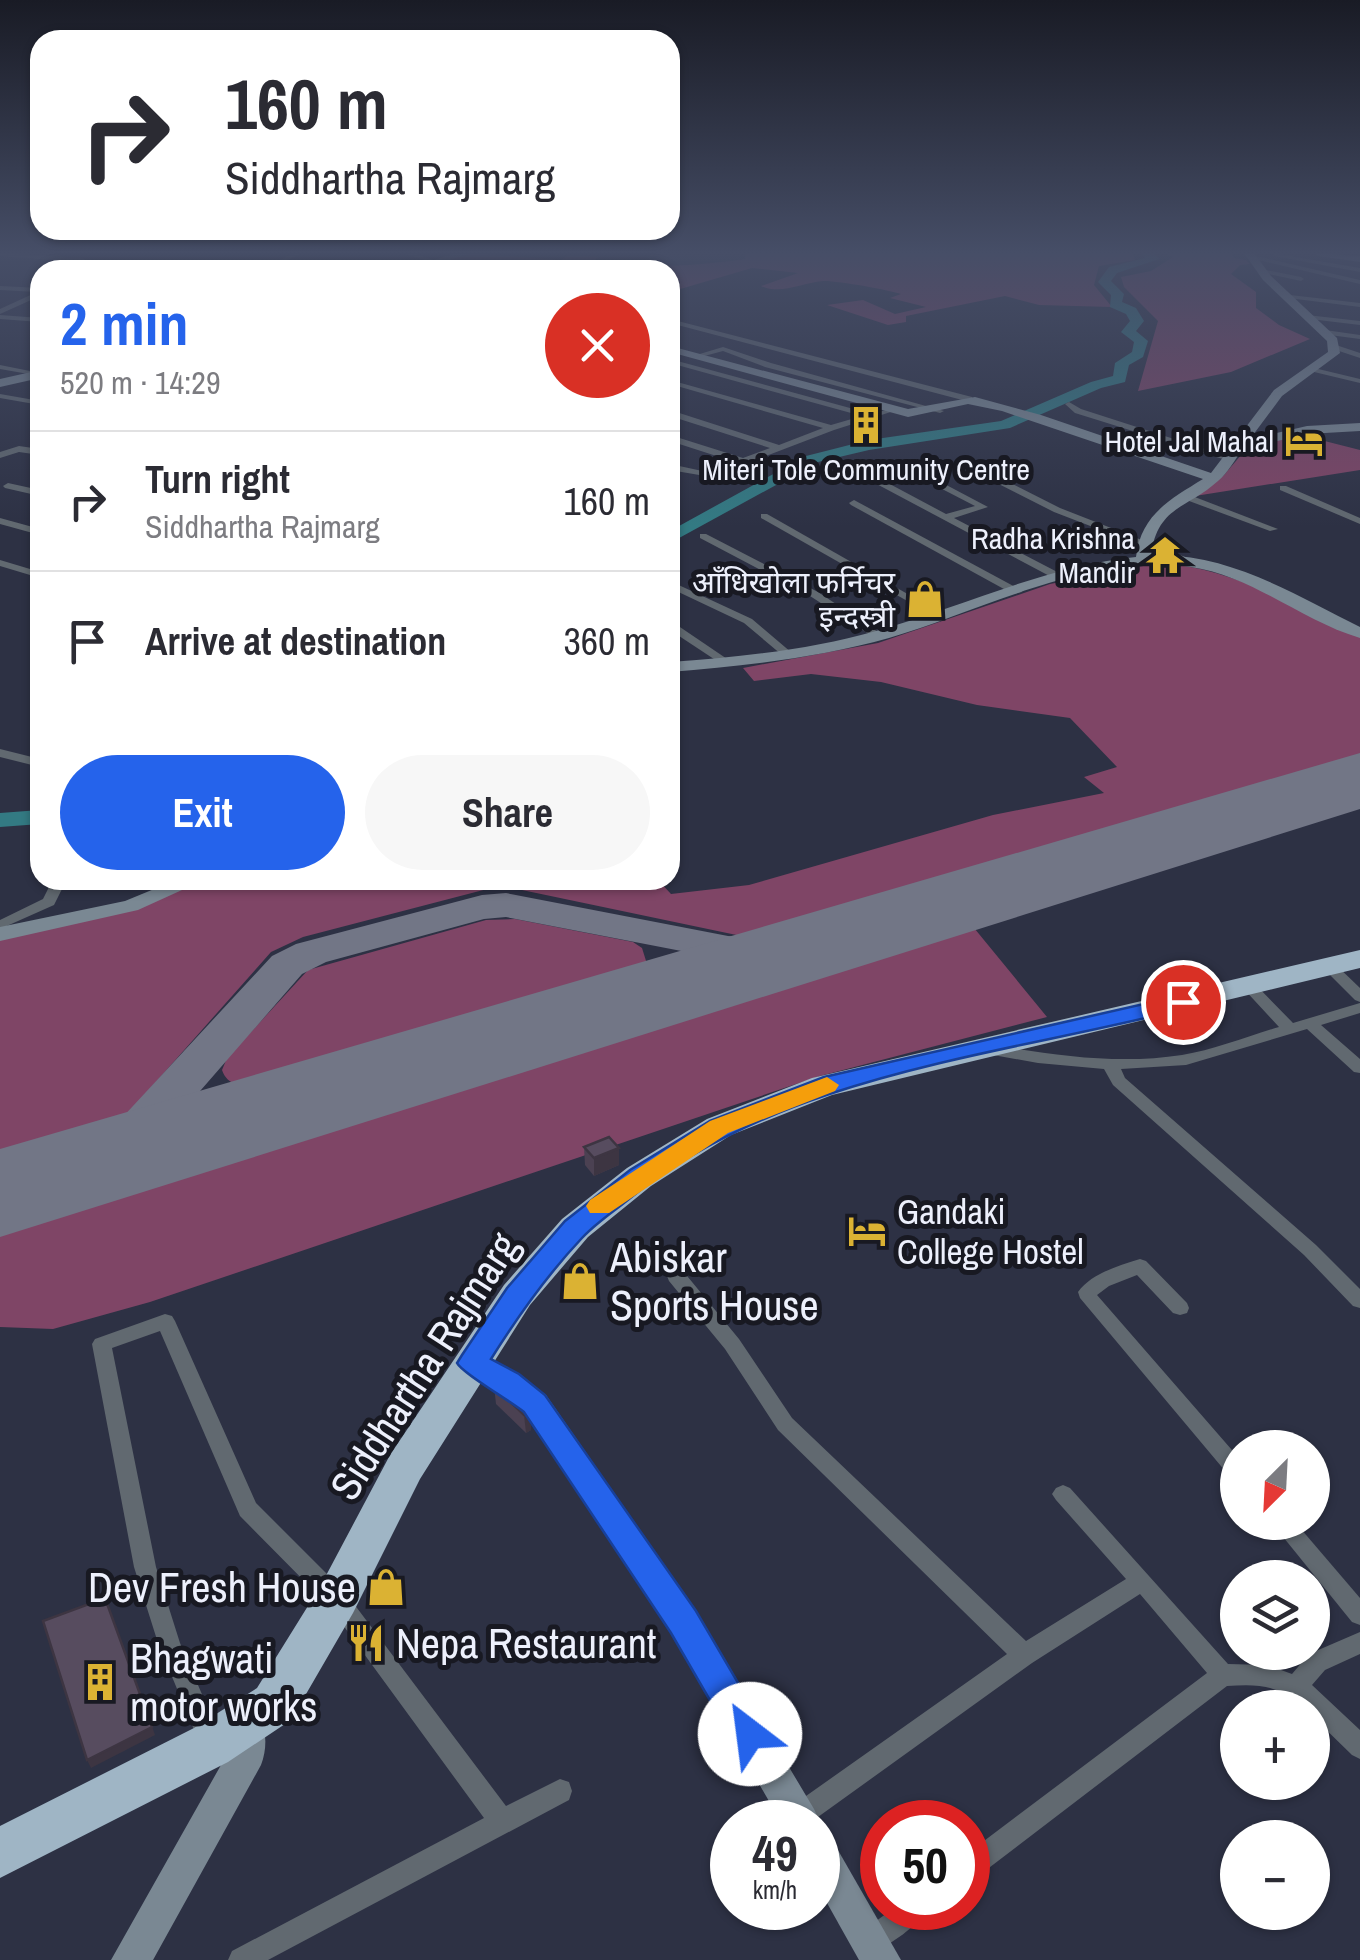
<!DOCTYPE html>
<meta charset="utf-8">
<style>
:root{--surface:#fff;--page:#f7f7f7;--text:#2b2b33;--muted:#7c7c81;--line:#e1e1e2;--accent:#2563eb}
body{margin:0;font-family:"Archivo Narrow","Noto Sans Devanagari",sans-serif;background:var(--page);color:var(--text);height:100vh;display:flex;flex-direction:column;font-size:38px;white-space:nowrap}
*{box-sizing:border-box;margin:0}
p{font-size:32px;color:var(--muted)}
.icon{flex:none;width:55px;height:55px;fill:none;stroke:currentColor;stroke-width:2;stroke-linecap:round;stroke-linejoin:round}
.map{position:relative;flex:1;overflow:hidden}
.panel{position:absolute;left:30px;top:260px;width:650px;height:630px;display:flex;flex-direction:column;background:var(--surface);border-radius:30px;box-shadow:0 2px 8px #0004}
.panel>*{flex:none}
.banner{position:absolute;left:30px;top:30px;width:650px;height:210px;border-radius:30px;box-shadow:0 2px 8px #0004;background:#fff;color:var(--text);overflow:hidden}
.needle{width:65px;rotate:204deg}
.buttons{position:absolute;left:1220px;top:1430px;display:grid;gap:20px}
.buttons a{display:grid;place-items:center;width:110px;height:110px;border-radius:50%;background:var(--surface);box-shadow:0 2px 8px #0004;font-size:50px}
.speed{position:absolute;left:710px;top:1800px;display:flex;gap:20px;font-size:50px;font-weight:700;text-align:center}
.speed>*{display:grid;place-content:center;width:130px;height:130px;border-radius:50%;background:var(--surface);box-shadow:0 2px 8px #0004;line-height:1}
.speed small{font-size:25px;font-weight:400}
.speed .limit{border:15px solid #d22;background:#fff;color:#111}
.pin{position:absolute;display:grid;place-items:center;width:85px;height:85px;color:#fff;margin:-42px;border:5px solid #fff;border-radius:50%;box-shadow:0 2px 10px #0007}
.me{position:absolute;width:110px;margin:-55px;rotate:330deg;stroke-linejoin:round;filter:drop-shadow(0 0 8px #0008)}
.turn{display:flex;align-items:center;gap:35px;height:210px;padding:0 30px;font-size:45px}
.turn .icon{width:130px;height:130px;stroke-width:2.5}
.turn b{display:block;font-size:70px;line-height:85px}
.round{display:grid;place-items:center;flex:none;width:105px;height:105px;border-radius:52px;background:var(--page)}
.summary{display:flex;align-items:center;justify-content:space-between;height:170px;padding:0 30px}
h1{font-size:60px;font-weight:700;line-height:75px;color:var(--accent)}
.primary-button{display:flex;gap:20px;margin-top:auto;padding:20px 30px}
.primary-button a{flex:1;height:115px;border-radius:60px;background:var(--accent);color:#fff;font-size:40px;font-weight:700;line-height:115px;text-align:center}
.primary-button a+a{background:var(--page);color:var(--text)}
ul{padding:0;list-style:none}
li{display:flex;align-items:center;gap:30px;height:140px;padding:0 30px;border-top:2px solid var(--line)}
li div{flex:1}
li b{display:block;font-size:38px}
li em{font-style:normal}
.map>svg:first-child{display:block}
</style>
<div class="map">
<svg width="1360" height="1960" viewBox="0 0 1360 1960">
<rect width="100%" height="100%" fill="#2d3144"/>
<g fill="#7f4566">
<path d="M 469,253 L 561,260 L 569,255 L 598,257 L 592,263 C 645,268 692,267 745,259 L 745,253 L 1132,253 L 1135,260 L 1099,266 L 1094,285 L 1112,307 L 1039,305 L 1005,296 L 906,316 L 906,322 L 888,325 L 827,305 L 863,300 L 895,314 L 926,307 L 890,298 L 901,294 C 890,290 834,280 823,281 C 801,283 781,295 761,286 L 798,273 L 752,268 L 670,292 L 670,270 L 419,270 Z"/>
<polygon points="1165,253 1231,253 1234,258 1246,260 1250,264 1240,265 1231,274 1256,292 1256,308 1279,325 1310,339 1231,372 1138,391 1158,321 1124,287 1121,277 1151,271 1173,257"/>
<polygon points="1297,434 1360,450 1360,470 1195,496 1224,475 1248,447"/>
<path d="M 1159,563 C 1231,567 1296,606 1360,636 L 1360,758 L 746,937 L 522,890 L 491,888 L 303,937 L 271,952 L 116,1127 L 0,1161 L 0,937 L 204,880 L 658,880 L 671,894 L 749,885 L 993,815 L 1104,793 L 1084,777 L 1117,767 L 1070,718 L 977,705 L 881,682 L 811,674 L 754,681 L 743,668 L 878,643 L 1050,584 Z"/>
<path d="M 515,919 L 633,942 L 642,948 L 647,964 L 638,975 L 262,1087 C 246,1086 228,1088 222,1070 L 227,1058 L 308,970 L 486,920 Z"/>
<polygon points="970,923 1047,1017 820,1076 150,1302 53,1329 0,1327 0,1224"/>
</g>
<g fill="none" stroke-linecap="round" stroke-linejoin="round">
<g fill="#337a83" fill-rule="evenodd">
<polygon points="1141,253 1154,253 1159,259 1117,273 1111,281 1124,294 1122,302 1136,308 1144,321 1136,331 1148,341 1143,357 1129,365 1125,382 1101,388 1010,428 869,450 818,462 670,543 670,531 806,456 869,440 1001,421 1091,382 1113,376 1115,363 1132,352 1134,342 1121,332 1130,321 1126,314 1110,307 1111,295 1098,282 1109,267 1145,258"/>
<polygon points="40,810 40,824 0,827 0,813"/>
</g>
<polygon fill="#727686" fill-rule="evenodd" points="506,893 728,936 811,943 817,952 811,961 796,965 728,960 506,917 484,919 326,962 302,974 154,1144 104,1179 87,1184 70,1179 63,1167 70,1155 120,1120 272,956 296,944 482,895"/>
<polygon fill="#727686" fill-rule="evenodd" points="1360,753 1360,809 0,1237 0,1149"/>
<g fill="#616970" fill-rule="evenodd">
<polygon points="0,253 82,258 85,260 82,262 0,256"/>
<polygon points="294,253 302,253 267,270 259,270"/>
<polygon points="402,253 412,253 440,262 437,264"/>
<polygon points="1272,253 1360,268 1360,272 1274,256"/>
<polygon points="1256,256 1360,280 1360,284 1254,259"/>
<polygon points="1261,269 1301,277 1304,279 1301,281 1259,272"/>
<polygon points="0,286 40,288 40,296 0,314 0,309 37,292 0,290"/>
<polygon points="1290,295 1360,303 1360,307 1288,298"/>
<polygon points="0,315 40,318 40,322 0,319"/>
<polygon points="1307,315 1360,321 1360,325 1310,319"/>
<polygon points="670,319 972,397 973,399 966,401 670,323"/>
<polygon points="1325,330 1360,335 1360,339 1322,334"/>
<polygon points="1336,345 1360,353 1360,358 1333,349"/>
<polygon points="723,347 771,363 944,411 940,413 765,367 723,351 697,358 693,356"/>
<polygon points="670,359 872,414 893,408 897,410 834,430 711,477 670,470 670,464 707,472 735,462 670,441 670,435 743,458 770,448 670,416 670,410 779,445 823,428 670,384 670,380 831,425 862,416 670,363"/>
<polygon points="0,365 40,373 40,376 0,369"/>
<polygon points="1310,367 1360,379 1360,383 1310,371"/>
<polygon points="0,394 40,401 40,405 0,398"/>
<polygon points="1069,402 1081,409 1233,458 1226,460 1075,413 1065,404"/>
<polygon points="19,446 40,449 40,455 19,452 0,458 0,452"/>
<path d="M 918,470 L 988,507 L 954,518 L 1065,576 L 1065,580 L 1057,580 L 871,481 ZM 917,476 L 975,506 L 946,514 L 886,482 Z"/>
<polygon points="38,471 40,472 40,478 33,474"/>
<polygon points="983,472 989,472 1060,508 1198,562 1189,564 1054,512 983,476"/>
<polygon points="8,483 40,490 40,496 5,488 3,486"/>
<polygon points="1280,486 1286,486 1360,518 1360,524 1280,490"/>
<polygon points="670,493 677,495 679,497 670,499"/>
<polygon points="1181,494 1187,494 1278,529 1270,531 1181,498"/>
<polygon points="854,500 1021,590 1022,592 1013,594 851,505 849,503"/>
<polygon points="761,514 767,514 948,617 939,619 761,518"/>
<polygon points="0,518 40,529 40,535 0,524"/>
<polygon points="700,534 706,534 818,592 884,636 875,638 810,596 700,538"/>
<polygon points="0,560 40,572 40,578 0,566"/>
<polygon points="670,581 752,619 792,653 786,656 782,655 744,623 670,588"/>
<polygon points="670,622 674,623 733,663 727,666 723,665 670,630"/>
<polygon points="0,749 40,759 40,767 0,757"/>
<polygon points="74,880 63,887 54,905 0,929 0,920 43,899 52,881"/>
<polygon points="1329,961 1334,963 1360,988 1360,1002 1355,1000 1324,969 1322,966 1324,963"/>
<path d="M 1250,982 L 1255,984 L 1293,1023 L 1360,1003 L 1360,1013 L 1321,1025 L 1360,1059 L 1360,1073 L 1354,1072 L 1307,1029 L 1186,1065 L 1121,1069 L 1125,1078 L 1316,1245 L 1360,1289 L 1360,1308 L 1353,1306 L 1304,1255 L 1113,1085 L 1104,1069 L 1038,1063 L 982,1053 L 980,1049 L 988,1044 C 1051,1055 1118,1065 1182,1055 C 1214,1050 1248,1036 1279,1027 L 1242,987 Z"/>
<path d="M 1140,1259 L 1146,1261 L 1187,1303 L 1189,1308 L 1187,1313 L 1180,1315 L 1173,1313 L 1137,1275 L 1109,1286 L 1097,1295 L 1238,1457 L 1238,1481 L 1231,1478 L 1080,1298 L 1078,1292 C 1092,1273 1118,1266 1140,1259 Z"/>
<path d="M 676,1269 L 683,1271 L 739,1339 L 792,1418 L 1026,1641 L 1126,1579 L 1056,1500 L 1052,1494 L 1056,1488 L 1063,1485 L 1070,1488 L 1228,1664 L 1267,1665 L 1292,1674 L 1309,1654 L 1360,1632 L 1360,1654 L 1325,1670 L 1312,1685 L 1360,1730 L 1360,1759 L 1352,1755 L 1312,1716 L 1312,1708 C 1298,1708 1289,1696 1276,1690 C 1261,1684 1244,1685 1227,1686 L 977,1877 L 968,1881 L 968,1853 L 1207,1673 L 1140,1594 L 1032,1663 L 811,1822 L 788,1822 L 786,1817 L 789,1808 L 1007,1654 L 778,1430 L 725,1349 L 669,1281 L 667,1276 L 669,1271 Z"/>
<polygon points="165,1314 172,1316 175,1321 256,1503 345,1592 506,1806 560,1779 569,1782 572,1791 569,1800 268,1960 228,1960 232,1951 484,1818 329,1606 240,1516 160,1331 112,1348 156,1567 180,1643 222,1741 218,1749 210,1753 202,1749 158,1643 134,1567 92,1344 95,1339"/>
<polygon points="1271,1522 1295,1522 1360,1598 1360,1625 1352,1622"/>
<path d="M 894,1908 L 928,1908 C 921,1924 887,1947 870,1954 L 861,1950 L 857,1941 L 861,1932 Z"/>
</g>
<g fill="#7a8893" fill-rule="evenodd">
<polygon points="456,253 471,253 419,270 403,270"/>
<path d="M 1244,253 L 1254,253 L 1271,276 L 1337,338 L 1340,353 L 1282,396 L 1250,439 L 1307,426 L 1360,423 L 1360,431 L 1307,434 L 1243,449 C 1235,459 1228,473 1218,481 C 1187,509 1157,506 1151,556 C 1225,551 1296,595 1360,627 L 1360,638 C 1302,621 1253,576 1191,567 C 1094,551 981,611 889,638 C 817,658 744,666 670,672 L 670,662 C 739,657 809,650 876,631 C 962,607 1046,566 1136,557 C 1141,515 1169,500 1203,479 L 1002,411 L 968,404 L 908,417 L 670,352 L 670,346 L 908,409 L 975,397 L 1041,415 L 1211,473 L 1274,390 L 1328,352 L 1327,341 L 1263,280 Z"/>
<polygon points="1313,253 1360,256 1360,262 1318,256"/>
<polygon points="40,370 40,378 0,387 0,379"/>
<polygon points="176,880 204,880 138,910 0,941 0,927 125,901"/>
<polygon points="472,1351 519,1374 546,1395 696,1611 814,1809 820,1822 818,1827 818,1822 781,1822 672,1633 524,1413 499,1390 462,1371 457,1363 462,1355"/>
<path d="M 246,1706 L 259,1711 C 266,1728 268,1747 261,1765 L 153,1960 L 111,1960 L 230,1749 L 228,1723 L 233,1711 Z"/>
<polygon points="818,1832 831,1838 901,1960 859,1960 818,1887"/>
</g>
<polygon fill="#9fb5c5" fill-rule="evenodd" points="1360,950 1360,968 832,1095 731,1135 651,1186 588,1237 530,1305 420,1479 353,1613 291,1720 228,1762 0,1878 0,1826 194,1728 257,1688 321,1585 390,1455 504,1285 562,1219 627,1168 707,1119 812,1078"/>
</g>
<g fill="#4b4152">
<polygon points="584,1147 619,1148 619,1165 594,1176 585,1165"/>
<polygon points="494,1386 529,1412 531,1430 526,1433 496,1404"/>
</g>
<g fill="#3d3542">
<polygon points="619,1148 619,1165 594,1176 594,1158"/>
<polygon points="529,1412 531,1430 526,1433 524,1415"/>
<polygon points="109,1607 155,1735 91,1768 87,1760"/>
</g>
<g fill="#574c5f" stroke="#3d3542" stroke-width="2.5">
<polygon points="609,1137 619,1148 594,1158 584,1147"/>
<polygon points="501,1381 519,1397 529,1412 524,1415 494,1386"/>
<polygon points="105,1598 152,1727 87,1760 43,1621"/>
</g>
<linearGradient id="sky" x2="0" y2="1"><stop stop-color="#191b25"/><stop offset="0.48" stop-color="#464e67"/><stop offset="1" stop-color="#464e67" stop-opacity="0"/></linearGradient>
<rect width="1360" height="527" fill="url(#sky)"/>
<path fill="#2563eb" stroke="#184099" stroke-width="2.5" d="M 1183,995 L 1195,1002 L 1191,1007 C 1002,1056 785,1072 629,1199 C 613,1212 596,1223 582,1238 C 547,1275 518,1316 491,1359 L 519,1374 L 545,1395 L 696,1611 L 768,1734 L 762,1747 L 750,1752 L 737,1747 L 671,1633 L 524,1412 C 509,1400 462,1373 457,1363 L 462,1355 L 507,1288 L 565,1221 L 630,1170 L 710,1121 L 824,1077 Z"/>
<polygon fill="#f59e0b" points="827,1077 839,1085 835,1091 728,1133 609,1213 590,1213 586,1206 590,1200 710,1121"/>
<defs>
<g id="building-bare" transform="scale(3)"><path d="M-4-6H4V6H1V3H-1V6H-4ZM-2.5-4.3h1.7v1.8h-1.7ZM.8-4.3h1.7v1.8H.8ZM-2.5-1h1.7V.8h-1.7ZM.8-1h1.7V.8H.8Z" fill="#dbb233" stroke="#181922" stroke-width="2.5" paint-order="stroke"/></g>
<g id="hotel-bare" transform="scale(3)"><path d="M-6-4.5h1.5V1H6V5H4.5V3h-9V5H-6ZM-4 0a1.8 1.8 0 1 1 3.6 0ZM.5 0V-2.5h3Q6-2.5 6 0Z" fill="#dbb233" stroke="#181922" stroke-width="2.5" paint-order="stroke"/></g>
<g id="temple-bare" transform="scale(3)"><path d="M0-6L5-2H3V0L6.5 2.5H4V6H1.5V3h-3V6H-4V2.5H-6.5L-3 0V-2H-5Z" fill="#dbb233" stroke="#181922" stroke-width="2.5" paint-order="stroke"/></g>
<g id="shop-bare" transform="scale(3)"><path d="M-5-2.5h2.3a2.7 3.5 0 0 1 5.4 0H5L5.5 6h-11ZM-1.5-2.5h3a1.5 2.3 0 0 0-3 0Z" fill="#dbb233" stroke="#181922" stroke-width="2.5" paint-order="stroke"/></g>
<g id="restaurant-bare" transform="scale(3)"><path d="M-5-6h1v4h1v-4h1v4h1v-4h1v5L-1.5 .5V6h-2V.5L-5-1ZM5-6V6H3V1.5H1.5Q1.5-4 5-6Z" fill="#dbb233" stroke="#181922" stroke-width="2.5" paint-order="stroke"/></g>
</defs>
<g fill-rule="evenodd">
<use href="#building-bare" x="866" y="425"/>
<use href="#hotel-bare" x="1304" y="441"/>
<use href="#temple-bare" x="1165" y="555"/>
<use href="#shop-bare" x="925" y="599"/>
<use href="#hotel-bare" x="867" y="1231"/>
<use href="#shop-bare" x="580" y="1281"/>
<use href="#shop-bare" x="386" y="1587"/>
<use href="#restaurant-bare" x="366" y="1643"/>
<use href="#building-bare" x="100" y="1682"/>
</g>
<g text-anchor="middle" dominant-baseline="central" stroke-width="10" stroke-linejoin="round" paint-order="stroke">
<g font-size="30" fill="#edf0fc" stroke="#181922" text-anchor="end">
<text x="1274" y="441">Hotel Jal Mahal</text>
<text x="866" y="469" text-anchor="middle">Miteri Tole Community Centre</text>
<text x="1135" y="538">Radha Krishna<tspan x="1135" dy="34">Mandir</tspan></text>
<text x="895" y="582">आँधिखोला फर्निचर<tspan x="895" dy="34">इन्दस्त्री</tspan></text>
</g>
<g font-size="35" fill="#edf0fc" stroke="#181922" text-anchor="start">
<text x="897" y="1211">Gandaki<tspan x="897" dy="40">College Hostel</tspan></text>
</g>
<g font-size="42" fill="#edf0fc" stroke="#181922" text-anchor="start">
<text x="610" y="1257">Abiskar<tspan x="610" dy="48">Sports House</tspan></text>
<text x="356" y="1587" text-anchor="end">Dev Fresh House</text>
<text x="396" y="1643">Nepa Restaurant</text>
<text x="130" y="1658">Bhagwati<tspan x="130" dy="48">motor works</tspan></text>
</g>
<g font-size="42" fill="#edf0fc" stroke="#181922">
<text transform="translate(424 1366) rotate(-57)">Siddhartha Rajmarg</text>
</g>
</g>
</svg>
<div class="buttons">
<a><svg class="needle" viewBox="-14 -14 28 28"><path d="M0-13l5 13h-10z" fill="#e53935"/><path d="M0 13l5-13h-10z" fill="#7c7c81"/></svg></a>
<a><svg class="icon" aria-label="layers" viewBox="0 0 24 24"><path d="M12 4l9 5-9 5-9-5zM3 14l9 5 9-5"/></svg></a>
<a>+</a>
<a>−</a>
</div>
<div class="speed"><div>49<small>km/h</small></div><div class="limit">50</div></div>
<div class="pin" style="left:1183px;top:1002px;background:#d93025"><svg class="icon" aria-label="arrive" viewBox="0 0 24 24"><path d="M6 21V4h12l-3 4 3 4H6"/></svg></div>
<svg class="me" style="left:750px;top:1734px" viewBox="-20 -20 40 40"><circle r="19" fill="#fff"/><path d="M0-13L10 11 0 6-10 11z" fill="#2563eb"/></svg>
<div class="banner">
<div class="turn"><svg class="icon" aria-label="right" viewBox="0 0 24 24"><path d="M7 20v-9h11M14 6l5 5-5 5"/></svg><div><b>160 m</b>Siddhartha Rajmarg</div></div>
</div>
<section class="panel">
<div class="summary"><div><h1>2 min</h1><p>520 m · 14:29</p></div><a class="round" style="background:#d93025;color:#fff"><svg class="icon" aria-label="close" viewBox="0 0 24 24"><path d="M6 6l12 12M18 6L6 18"/></svg></a></div>
<ul>
<li><svg class="icon" aria-label="right" viewBox="0 0 24 24"><path d="M7 20v-9h11M14 6l5 5-5 5"/></svg><div><b>Turn right</b><p>Siddhartha Rajmarg</p></div><em>160 m</em></li>
<li><svg class="icon" aria-label="arrive" viewBox="0 0 24 24"><path d="M6 21V4h12l-3 4 3 4H6"/></svg><div><b>Arrive at destination</b></div><em>360 m</em></li>
</ul>
<div class="primary-button"><a>Exit</a><a>Share</a></div>
</section>
</div>
